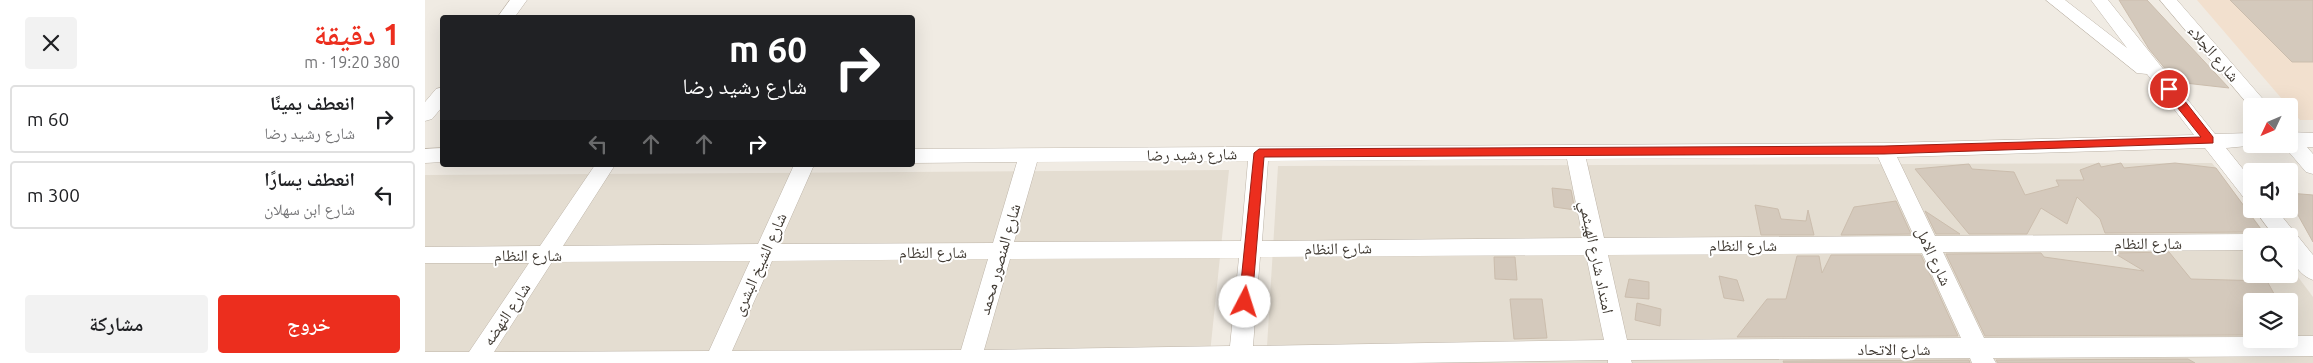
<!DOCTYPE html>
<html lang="ar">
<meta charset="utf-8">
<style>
:root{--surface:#fff;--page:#f2f2f2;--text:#202124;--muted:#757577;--line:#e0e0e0;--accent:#ec2e1e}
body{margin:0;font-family:Ubuntu,"Noto Naskh Arabic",sans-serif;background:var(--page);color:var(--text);direction:rtl;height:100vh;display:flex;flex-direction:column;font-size:19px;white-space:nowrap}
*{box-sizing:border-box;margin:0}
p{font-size:16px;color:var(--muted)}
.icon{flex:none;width:28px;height:28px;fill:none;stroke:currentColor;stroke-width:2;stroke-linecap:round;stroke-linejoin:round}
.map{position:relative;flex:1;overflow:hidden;direction:ltr}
.drawer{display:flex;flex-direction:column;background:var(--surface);width:425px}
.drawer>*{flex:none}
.hud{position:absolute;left:15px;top:15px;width:475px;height:152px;border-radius:5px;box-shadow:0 5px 20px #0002;direction:rtl;background:#202124;color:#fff;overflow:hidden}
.needle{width:32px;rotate:226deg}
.tools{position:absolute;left:1818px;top:98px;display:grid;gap:10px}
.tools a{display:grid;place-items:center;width:55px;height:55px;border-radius:5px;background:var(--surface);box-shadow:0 5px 20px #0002;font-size:25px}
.pin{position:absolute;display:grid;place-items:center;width:42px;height:42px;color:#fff;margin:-21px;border:2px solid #fff;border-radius:50%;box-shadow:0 1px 5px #0007}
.me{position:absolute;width:55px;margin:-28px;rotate:5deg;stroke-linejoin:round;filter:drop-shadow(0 0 4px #0008)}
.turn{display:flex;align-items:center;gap:18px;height:105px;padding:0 25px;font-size:22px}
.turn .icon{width:65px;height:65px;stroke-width:2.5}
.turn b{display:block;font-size:35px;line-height:42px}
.lanes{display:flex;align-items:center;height:48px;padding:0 25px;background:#0003;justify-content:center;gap:25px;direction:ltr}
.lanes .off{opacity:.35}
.round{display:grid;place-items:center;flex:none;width:52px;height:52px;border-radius:5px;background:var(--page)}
.head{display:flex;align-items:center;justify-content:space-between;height:85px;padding:0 25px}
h1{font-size:30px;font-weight:600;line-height:38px;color:var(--accent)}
.cta{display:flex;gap:10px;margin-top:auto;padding:10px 25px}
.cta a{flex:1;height:58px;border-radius:5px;background:var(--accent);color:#fff;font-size:20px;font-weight:600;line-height:58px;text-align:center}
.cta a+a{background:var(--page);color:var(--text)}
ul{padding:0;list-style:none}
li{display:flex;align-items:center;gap:15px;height:68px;margin:0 10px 8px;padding:0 15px;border:2px solid var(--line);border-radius:5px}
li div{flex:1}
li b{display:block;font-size:19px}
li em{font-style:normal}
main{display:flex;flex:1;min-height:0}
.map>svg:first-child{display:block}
</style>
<main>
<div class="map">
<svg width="1888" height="363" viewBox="0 0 1888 363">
<rect width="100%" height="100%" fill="#f0ebe3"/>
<g fill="#e4ddd1" fill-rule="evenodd">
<path d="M 1787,163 L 1842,236 L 1826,236 L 1826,274 L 1864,274 L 1864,265 L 1888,297 L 1888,363 L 841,363 L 853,166 ZM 1826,301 L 1864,301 L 1864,339 L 1826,339 Z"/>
<polygon points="804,170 784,363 0,363 0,175"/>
</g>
<polygon fill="#f2e0ce" points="1772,0 1888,0 1888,120 1875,120"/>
<g fill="#d4c9bc" stroke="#cbbdad">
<polygon points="1694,0 1722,0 1804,88 1751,82 1724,49"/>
<polygon points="1805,0 1888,0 1888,62 1867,62"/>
<polygon points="1674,163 1676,167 1696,163 1699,168 1750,163 1791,168 1841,236 1826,232 1680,233 1675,219 1652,197 1642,224 1616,208 1602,234 1544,234 1490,169 1544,164 1547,169 1589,172 1600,195 1634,186 1631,180 1659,180 1655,170"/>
<polygon points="1127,188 1146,190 1150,210 1129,207"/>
<polygon points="1864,193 1888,195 1888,242 1864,199"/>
<polygon points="1471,201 1486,234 1416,235 1429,207"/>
<polygon points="1330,205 1353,209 1356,219 1381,221 1383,210 1389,235 1336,235"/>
<polygon points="1500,211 1535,234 1511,234"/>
<polygon points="1744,252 1766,279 1842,281 1853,301 1826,301 1826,335 1560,336 1521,254 1616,253 1619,257 1719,271 1689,253"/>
<polygon points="1406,255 1496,255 1533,336 1312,337 1342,299 1361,299 1372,256 1394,256 1397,273"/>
<polygon points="1069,257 1090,257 1092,280 1070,279"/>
<polygon points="1294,276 1312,280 1319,301 1299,298"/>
<polygon points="1204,279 1224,282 1224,299 1200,297"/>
<polygon points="1085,299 1117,299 1122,338 1089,339"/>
<polygon points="1212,303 1236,309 1235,326 1210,320"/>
<polygon points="1763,359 1770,363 1573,363 1571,360"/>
<polygon points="1544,360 1545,363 1359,363 1358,361"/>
</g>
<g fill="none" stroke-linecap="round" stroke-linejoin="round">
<g stroke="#beb5a9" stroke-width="1">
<g id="street">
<polygon points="85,0 102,0 89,18 72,18"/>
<path d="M 1621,0 L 1640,0 L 1702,48 L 1666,0 L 1683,0 L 1790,134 L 1826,133 L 1826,144 L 1833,145 L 1801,148 L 1826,179 L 1826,201 L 1819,198 L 1780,148 L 1472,157 L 1510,236 L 1826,234 L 1833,236 L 1826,236 L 1826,250 L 1518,252 L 1559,338 L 1826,337 L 1826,339 L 1864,339 L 1864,336 L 1888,336 L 1888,356 L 1568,358 L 1571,363 L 1547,363 L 1545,358 L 1206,360 L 1207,363 L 1183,363 L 1183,360 L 984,363 L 0,363 L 0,352 L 44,352 L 104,263 L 0,263 L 0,247 L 115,246 L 170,165 L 190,165 L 138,246 L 333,244 L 369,165 L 389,165 L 354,244 L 568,243 L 592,162 L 488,163 L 488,149 L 1459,143 L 1769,135 L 1722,74 L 1712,73 ZM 1453,157 L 1489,236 L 1179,238 L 1161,159 ZM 1142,159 L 1158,238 L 837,241 L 843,161 ZM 823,161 L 816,241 L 589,242 L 612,162 ZM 1497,253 L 1536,338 L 1202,340 L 1183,255 ZM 1161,255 L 1179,340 L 828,346 L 835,257 ZM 814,258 L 805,346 L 559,350 L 585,259 ZM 563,259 L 536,350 L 307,351 L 347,261 ZM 325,261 L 284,351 L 69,352 L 127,262 Z"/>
<polygon points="1735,0 1752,0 1844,106 1826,106 1826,108"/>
<polygon points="18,87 18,106 7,119 0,121 0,102 11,89"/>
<polygon points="1864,132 1888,133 1888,147 1882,147 1888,154 1888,174 1881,172 1857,144 1864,144"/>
<polygon points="18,148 18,162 0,163 0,149"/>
<path d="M 1829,209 L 1851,209 L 1888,255 L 1888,280 C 1869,273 1864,254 1864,236 L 1849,236 Z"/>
</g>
</g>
<use href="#street" fill="#fff" fill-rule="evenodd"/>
</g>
<polygon fill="#ec2e1e" stroke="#991e14" points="1744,85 1748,86 1788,137 1788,143 1459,154 839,157 827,302 820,307 814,302 829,153 834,149 1459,146 1776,137 1740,92 1740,86"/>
<g text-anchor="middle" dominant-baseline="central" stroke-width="4" stroke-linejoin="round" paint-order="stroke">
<g font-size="16" fill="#413b34" stroke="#fff">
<text transform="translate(1789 53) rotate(49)">شارع الجلاء</text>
<text transform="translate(767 154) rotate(-1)">شارع رشيد رضا</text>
<text x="1723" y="243">شارع النظام</text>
<text x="1318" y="245">شارع النظام</text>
<text transform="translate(913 248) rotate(-1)">شارع النظام</text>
<text x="508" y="252">شارع النظام</text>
<text x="103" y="255">شارع النظام</text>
<text transform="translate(1509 256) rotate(65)">شارع الامل</text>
<text transform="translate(1172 257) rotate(78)">امتداد شارع الهيثمي</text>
<text transform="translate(574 259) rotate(-74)">شارع المنصور محمد</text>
<text transform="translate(334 264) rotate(-66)">شارع الشيخ البشرى</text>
<text transform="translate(81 314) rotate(-56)">شارع النهضه</text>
<text x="1469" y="349">شارع الاتحاد</text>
</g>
</g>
</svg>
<div class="tools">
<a><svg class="needle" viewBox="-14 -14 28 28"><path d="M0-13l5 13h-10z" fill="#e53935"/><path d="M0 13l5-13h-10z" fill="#757577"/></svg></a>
<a><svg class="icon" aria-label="sound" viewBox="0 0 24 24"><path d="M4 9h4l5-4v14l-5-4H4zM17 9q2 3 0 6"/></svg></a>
<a><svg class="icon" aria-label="search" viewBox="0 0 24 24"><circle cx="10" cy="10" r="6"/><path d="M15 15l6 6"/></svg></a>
<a><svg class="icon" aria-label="layers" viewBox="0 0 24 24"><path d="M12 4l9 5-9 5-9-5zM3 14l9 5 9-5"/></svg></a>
</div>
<div class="pin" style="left:1744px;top:89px;background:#d93025"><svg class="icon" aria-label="arrive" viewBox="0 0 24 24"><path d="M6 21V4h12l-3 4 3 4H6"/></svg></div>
<svg class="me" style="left:820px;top:302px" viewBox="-20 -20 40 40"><circle r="19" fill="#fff"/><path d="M0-13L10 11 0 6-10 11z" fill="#ec2e1e"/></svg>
<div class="hud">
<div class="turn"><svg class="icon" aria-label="right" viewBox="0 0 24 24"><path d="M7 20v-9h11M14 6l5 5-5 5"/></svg><div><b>60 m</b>شارع رشيد رضا</div></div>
<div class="lanes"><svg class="icon off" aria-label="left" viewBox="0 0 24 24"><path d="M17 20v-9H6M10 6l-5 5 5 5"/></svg><svg class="icon off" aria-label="ahead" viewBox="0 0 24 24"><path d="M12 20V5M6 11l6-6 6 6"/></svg><svg class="icon off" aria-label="ahead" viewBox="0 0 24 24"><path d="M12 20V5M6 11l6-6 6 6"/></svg><svg class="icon" aria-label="right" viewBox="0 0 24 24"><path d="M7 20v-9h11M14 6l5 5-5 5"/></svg></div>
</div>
</div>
<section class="drawer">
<div class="head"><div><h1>1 دقيقة</h1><p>380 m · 19:20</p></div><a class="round"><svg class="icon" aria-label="close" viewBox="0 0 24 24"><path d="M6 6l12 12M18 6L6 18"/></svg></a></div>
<ul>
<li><svg class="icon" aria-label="right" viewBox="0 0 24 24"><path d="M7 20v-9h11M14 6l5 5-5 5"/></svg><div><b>انعطف يمينًا</b><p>شارع رشيد رضا</p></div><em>60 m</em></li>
<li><svg class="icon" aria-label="left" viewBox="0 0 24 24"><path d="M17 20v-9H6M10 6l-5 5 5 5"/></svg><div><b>انعطف يسارًا</b><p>شارع ابن سهلان</p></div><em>300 m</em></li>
</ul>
<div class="cta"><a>خروج</a><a>مشاركة</a></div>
</section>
</main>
